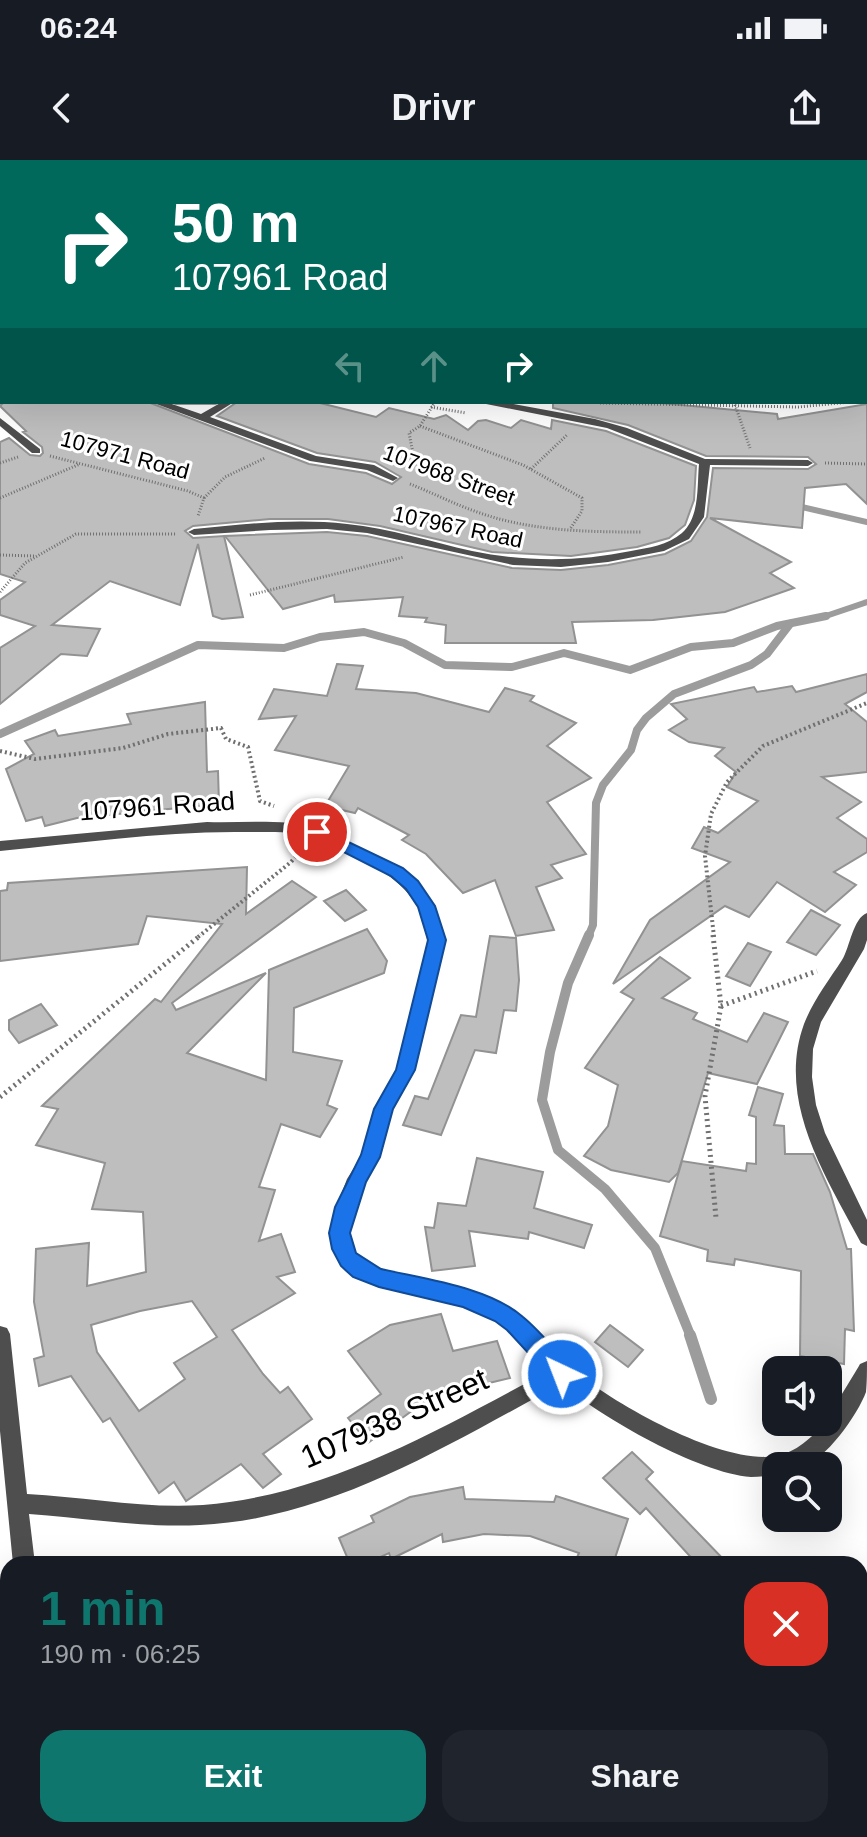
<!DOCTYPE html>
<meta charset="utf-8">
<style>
:root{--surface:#171b24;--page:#20242c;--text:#f1f3f6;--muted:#9ea1a6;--accent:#0f766e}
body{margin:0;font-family:Helvetica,sans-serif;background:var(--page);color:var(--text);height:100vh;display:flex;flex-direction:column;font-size:30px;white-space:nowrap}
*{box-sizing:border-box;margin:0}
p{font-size:26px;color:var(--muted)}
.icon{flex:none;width:44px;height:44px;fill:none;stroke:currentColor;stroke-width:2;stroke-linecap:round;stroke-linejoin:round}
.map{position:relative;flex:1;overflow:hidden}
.details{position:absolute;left:0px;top:1396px;width:868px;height:282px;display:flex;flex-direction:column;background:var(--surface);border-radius:24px 24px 0 0;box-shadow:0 8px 32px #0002}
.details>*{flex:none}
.hud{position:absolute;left:0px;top:0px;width:868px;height:244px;box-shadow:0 8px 32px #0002;background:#00695c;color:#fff;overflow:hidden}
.fabs{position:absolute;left:762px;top:1196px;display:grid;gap:16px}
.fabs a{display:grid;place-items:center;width:80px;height:80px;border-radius:16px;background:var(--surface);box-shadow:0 8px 32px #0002;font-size:40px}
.pin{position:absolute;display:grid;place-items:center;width:68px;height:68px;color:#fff;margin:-34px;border:4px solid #fff;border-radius:50%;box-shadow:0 2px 8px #0007}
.me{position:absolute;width:88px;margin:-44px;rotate:317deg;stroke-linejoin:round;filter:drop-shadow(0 0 6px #0008)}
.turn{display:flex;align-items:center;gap:28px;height:168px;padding:0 40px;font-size:36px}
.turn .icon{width:104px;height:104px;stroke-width:2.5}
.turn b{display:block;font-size:56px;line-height:68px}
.lanes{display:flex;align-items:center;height:76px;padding:0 40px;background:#0003;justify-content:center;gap:40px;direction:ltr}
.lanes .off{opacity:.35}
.round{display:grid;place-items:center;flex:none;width:84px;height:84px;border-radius:24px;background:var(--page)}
.summary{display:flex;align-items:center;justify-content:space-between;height:136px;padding:0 40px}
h1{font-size:48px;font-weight:700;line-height:60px;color:var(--accent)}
.primary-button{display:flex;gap:16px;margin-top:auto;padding:16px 40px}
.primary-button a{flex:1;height:92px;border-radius:24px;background:var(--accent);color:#fff;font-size:32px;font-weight:700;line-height:92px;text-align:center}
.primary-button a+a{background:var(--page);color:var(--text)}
.status{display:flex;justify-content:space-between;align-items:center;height:56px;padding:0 40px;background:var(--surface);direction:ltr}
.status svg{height:22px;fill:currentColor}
header{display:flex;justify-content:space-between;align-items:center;height:104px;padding:0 40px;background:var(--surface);font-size:36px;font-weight:700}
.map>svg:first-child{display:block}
</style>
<div class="status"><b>06:24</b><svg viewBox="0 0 49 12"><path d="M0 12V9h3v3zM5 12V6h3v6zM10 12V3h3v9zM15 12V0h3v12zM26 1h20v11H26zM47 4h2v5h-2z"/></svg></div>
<header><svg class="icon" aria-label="back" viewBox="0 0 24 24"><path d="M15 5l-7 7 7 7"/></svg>Drivr<svg class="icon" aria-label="share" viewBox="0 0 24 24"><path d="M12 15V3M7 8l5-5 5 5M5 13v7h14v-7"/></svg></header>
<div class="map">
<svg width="867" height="1677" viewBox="0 0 867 1677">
<rect width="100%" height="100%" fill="#fff"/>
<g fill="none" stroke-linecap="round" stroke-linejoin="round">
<g stroke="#9c9c9c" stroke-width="6">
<polyline points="176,242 215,242"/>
<polyline points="793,345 867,362"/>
<polyline points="820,458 867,442"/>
</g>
<g stroke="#9c9c9c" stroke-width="8">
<polyline points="0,574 198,485 284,488 320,477 364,472 404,483 445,505 512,507 564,493 630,510 691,487 733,483 777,466 826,456"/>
<polyline points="588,777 593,765 596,643 603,625 631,590 637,570 646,558 674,534 751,505 767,494 790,464"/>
</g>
<polyline stroke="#9c9c9c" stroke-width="10" points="589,775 568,823 550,892 542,940 558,990 605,1029 655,1088 691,1177"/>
<polyline stroke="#9c9c9c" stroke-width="12" points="690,1175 711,1239"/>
</g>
<g fill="#bebebe" stroke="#929292" stroke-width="2" fill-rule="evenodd">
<polygon points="4,242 148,242 309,304 366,313 392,324 401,317 375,302 317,293 217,256 237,242 316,242 376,257 389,248 434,259 446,255 468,270 478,261 486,260 511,268 521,260 551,269 552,260 606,271 696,306 694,340 685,365 669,378 637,387 571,396 492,392 380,366 328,359 270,359 193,366 185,371 193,378 224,376 243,457 222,459 213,456 198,384 180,445 110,421 52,465 100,469 87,496 61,494 0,544 0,488 35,466 0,455 0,440 25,422 0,414 0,282 9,278 30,295 40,296 43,293 42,287 23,272 26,271 0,246"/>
<polygon points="553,242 650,242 777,254 778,259 867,244 867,344 846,324 805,328 802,368 710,358 791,402 770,413 794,428 725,452 653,460 572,462 576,483 445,483 446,465 425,462 427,458 399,456 403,437 335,442 334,435 283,449 225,376 327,372 367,376 512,408 561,410 608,405 665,394 691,381 707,357 713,308 808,309 816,304 808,297 706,296 628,265 553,248"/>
<polygon points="337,504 363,506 356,529 416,533 489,552 505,528 534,536 530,541 576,563 547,586 591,618 547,642 586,694 551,705 562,718 536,727 554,770 516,776 495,720 463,733 426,694 402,680 409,675 358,648 355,653 325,646 349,606 275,590 296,556 259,559 274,529 327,536"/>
<polygon points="867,514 867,532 845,544 867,562 867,612 822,617 861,642 837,658 867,679 867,692 834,712 856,725 825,752 777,722 749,757 725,746 613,824 650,760 730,702 692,688 704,667 718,673 758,641 727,627 736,612 715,596 724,588 689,582 669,570 687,559 671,544 754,527 757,532 792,526 796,532"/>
<polygon points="205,542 207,612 218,611 219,644 77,658 45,666 42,657 26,661 6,609 34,594 25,581 55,570 58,576 131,564 127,554"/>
<path d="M 247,707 L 246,754 L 292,721 L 316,737 L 172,843 L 176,850 L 266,813 L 187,893 L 266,920 L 269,810 L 367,769 L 387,801 L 384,813 L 294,848 L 293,892 L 342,901 L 327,945 L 337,949 L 320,977 L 281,964 L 259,1027 L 275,1030 L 259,1081 L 281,1074 L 295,1112 L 277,1117 L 295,1133 L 232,1170 L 263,1214 L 280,1233 L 288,1227 L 312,1259 L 263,1294 L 281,1314 L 263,1328 L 241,1304 L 186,1341 L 174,1322 L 159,1333 L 110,1258 L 103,1262 L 71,1216 L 39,1226 L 34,1199 L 44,1196 L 34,1142 L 36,1089 L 89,1083 L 87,1126 L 146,1112 L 143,1052 L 92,1049 L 105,1003 L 36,985 L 58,949 L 42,946 L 155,839 L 161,842 L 222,764 L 147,756 L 138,784 L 0,801 L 0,731 L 7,730 L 8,723 ZM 192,1141 L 217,1177 L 174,1203 L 185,1219 L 139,1251 L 97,1192 L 91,1165 L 140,1151 Z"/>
<polygon points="346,730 366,750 345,761 324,741"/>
<polygon points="811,750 840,765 816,795 787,782"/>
<polygon points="490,776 516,778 519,820 516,851 504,850 496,893 475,890 441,975 403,965 415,936 428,939 461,855 476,857"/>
<polygon points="748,783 771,792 750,826 726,816"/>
<polygon points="660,797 690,818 662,838 697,853 693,859 747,882 764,853 788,862 757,924 708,913 678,1013 669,1022 611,1010 584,996 608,966 618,925 585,908 634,839 621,832"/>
<polygon points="41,844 57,865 19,883 9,870 9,860"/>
<polygon points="758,927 783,934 774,965 784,966 785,994 813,994 830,1032 847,1089 851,1089 854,1171 845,1169 844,1204 800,1196 801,1111 735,1099 734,1105 707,1101 708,1090 660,1076 682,1001 746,1011 747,1003 756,1004 756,957 749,955"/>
<polygon points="477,998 543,1012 534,1048 592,1065 584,1088 529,1072 528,1079 469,1071 475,1106 432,1111 425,1067 434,1068 438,1043 466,1046"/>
<polygon points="441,1154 453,1191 497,1181 510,1218 431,1237 368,1283 348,1258 381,1234 348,1191 390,1165"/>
<polygon points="610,1165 643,1190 628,1207 595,1182"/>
<polygon points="632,1292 653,1312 646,1319 728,1404 697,1404 646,1348 640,1354 603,1318"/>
<polygon points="463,1327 465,1339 554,1342 556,1336 628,1359 613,1404 574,1404 579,1393 530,1376 484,1374 443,1382 442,1374 391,1399 389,1393 365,1404 350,1404 339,1378 374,1362 371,1356 410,1337"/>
</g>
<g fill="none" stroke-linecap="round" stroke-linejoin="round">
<g stroke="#707070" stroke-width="3" stroke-dasharray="1 2" stroke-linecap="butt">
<polyline points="734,242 750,288"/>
<polyline points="600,243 798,247 850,242"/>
<polyline points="431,247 466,253"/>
<polyline points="420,266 523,305 582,338 582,351 570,369"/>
<polyline points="50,296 188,331 204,338 198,356"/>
<polyline points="0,303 18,297"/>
<polyline points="825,303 867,304"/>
<polyline points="402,306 413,293 409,273 420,266 435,242"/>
<polyline points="531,309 568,274"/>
<path d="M 410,324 C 433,333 456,345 480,353 C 531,371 587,372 641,372"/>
<polyline points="0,338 80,304"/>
<polyline points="204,338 225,317 265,298"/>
<polyline points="0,395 35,396"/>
<polyline points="0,432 25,403 76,374 176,374"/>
<polyline points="250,435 404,397"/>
</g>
<g stroke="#707070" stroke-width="4" stroke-dasharray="2 3" stroke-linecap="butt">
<polyline points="0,591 35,599 123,588 168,574 221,568 226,579 248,587 260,641 274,646"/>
<polyline points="198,777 291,702 302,689"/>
<polyline points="714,777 705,696 711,654 727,622 763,586 867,543"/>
</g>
<g stroke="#707070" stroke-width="5" stroke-dasharray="2 4" stroke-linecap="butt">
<polyline points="713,775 721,846 705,936 716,1058"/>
<polyline points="721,846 817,811"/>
<polyline points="0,937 201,775"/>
</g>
<polygon fill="#4e4e4e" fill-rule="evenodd" points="340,1670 362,1670 364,1677 342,1677"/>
<g fill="#4e4e4e" fill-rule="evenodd">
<polygon points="768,0 828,0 831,2 771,2"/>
<rect x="0" y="234" width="2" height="6"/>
<polygon points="151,242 166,242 201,254 222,242 234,242 210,257 316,296 374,305 398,318 393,321 367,310 310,301"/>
<path d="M 476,242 L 503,242 L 595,259 L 627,268 L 705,299 L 808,300 L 813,303 L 808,306 L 710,305 L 704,357 L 689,379 L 664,391 L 608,402 L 561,407 L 513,405 L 367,373 L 327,369 L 270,370 L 194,375 L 188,372 L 194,369 C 245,364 296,358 347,364 C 390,368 431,382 472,391 C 525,402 578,402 631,391 C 648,388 668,385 682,373 C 700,357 697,326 699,304 L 607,268 Z"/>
<polygon points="0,258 40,289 40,293 32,293 0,266"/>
<path d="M 207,662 C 243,663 282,659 318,667 C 331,671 345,680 357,686 C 409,712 427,720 445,780 L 414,910 L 391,950 L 379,997 L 364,1022 L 354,1047 L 348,1073 L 356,1095 C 401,1125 457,1122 505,1147 C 533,1161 548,1189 572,1209 C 614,1244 721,1305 776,1296 C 795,1293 813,1277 825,1262 L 828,1262 C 830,1251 853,1217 860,1204 L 867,1201 C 867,1211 867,1223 866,1232 C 858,1254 825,1302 801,1306 C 793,1307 784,1306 776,1306 L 776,1315 C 768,1316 759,1317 751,1317 C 698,1313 603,1258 561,1224 C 449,1284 330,1359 200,1365 C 143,1368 86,1358 29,1354 L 35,1404 L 13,1404 L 0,1271 L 0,1166 L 7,1168 L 10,1174 L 27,1334 C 85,1337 145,1349 203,1345 C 328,1335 439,1269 547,1212 L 511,1173 L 494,1160 L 463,1147 L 403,1133 L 359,1117 L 341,1106 L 330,1073 L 336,1047 L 347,1019 L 362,995 L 374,949 L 398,909 L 426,798 C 433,756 408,724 372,706 C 354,696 332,681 312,676 C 290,671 266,672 244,672 C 163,671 81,683 0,691 L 0,681 Z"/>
<path d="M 867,753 L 867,780 L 864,789 L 821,862 L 813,889 L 812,917 L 816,945 L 825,973 L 867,1060 L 867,1086 L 861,1083 C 826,1017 776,941 804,864 C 813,841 829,820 842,800 C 850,787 853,758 867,753 Z"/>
<polygon points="8,1530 8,1552 0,1554 0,1532"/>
<rect x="38" y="1670" width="24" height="7"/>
</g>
</g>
<path fill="#1a73e8" stroke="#114b97" stroke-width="2" d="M 317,667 L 403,708 L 418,721 L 435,746 L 446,780 L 415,910 L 393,949 L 380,997 L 366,1022 L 350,1073 L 356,1093 L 381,1109 C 424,1119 489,1127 523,1157 C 540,1171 555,1190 570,1206 L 574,1214 L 570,1221 L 562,1224 L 554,1221 L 507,1170 L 495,1161 L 463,1147 L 379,1127 L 353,1117 L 341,1106 L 332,1089 L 329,1073 L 335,1047 L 361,995 L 374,949 L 396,910 L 428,780 L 418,747 L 406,729 L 391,716 L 312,676 L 312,668 Z"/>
<g text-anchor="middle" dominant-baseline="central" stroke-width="6" stroke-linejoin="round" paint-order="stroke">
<g font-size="22" fill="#000" stroke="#fff">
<text transform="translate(125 295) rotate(15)">107971 Road</text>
<text transform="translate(449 315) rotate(20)">107968 Street</text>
<text transform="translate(458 367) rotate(12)">107967 Road</text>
</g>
<g font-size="26" fill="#000" stroke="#fff">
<text transform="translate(157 646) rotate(-4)">107961 Road</text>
</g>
<g font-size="32" fill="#000" stroke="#fff">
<text transform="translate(394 1258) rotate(-24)">107938 Street</text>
</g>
</g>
</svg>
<div class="fabs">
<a><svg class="icon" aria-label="sound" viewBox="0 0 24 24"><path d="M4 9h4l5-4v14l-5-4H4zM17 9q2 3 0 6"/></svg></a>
<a><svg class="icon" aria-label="search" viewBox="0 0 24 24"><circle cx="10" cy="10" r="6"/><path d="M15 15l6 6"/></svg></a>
</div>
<div class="pin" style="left:317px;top:672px;background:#d93025"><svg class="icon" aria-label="arrive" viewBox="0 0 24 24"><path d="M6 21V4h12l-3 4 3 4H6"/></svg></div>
<svg class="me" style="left:562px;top:1214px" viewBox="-20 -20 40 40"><circle r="17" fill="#1a73e8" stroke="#fff" stroke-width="3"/><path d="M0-11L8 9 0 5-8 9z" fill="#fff"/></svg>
<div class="hud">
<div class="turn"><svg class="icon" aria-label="right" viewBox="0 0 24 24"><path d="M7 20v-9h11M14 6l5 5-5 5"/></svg><div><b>50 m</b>107961 Road</div></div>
<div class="lanes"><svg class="icon off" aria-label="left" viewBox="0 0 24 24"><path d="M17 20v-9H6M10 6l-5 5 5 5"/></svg><svg class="icon off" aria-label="ahead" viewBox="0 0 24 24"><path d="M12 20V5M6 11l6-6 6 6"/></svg><svg class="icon" aria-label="right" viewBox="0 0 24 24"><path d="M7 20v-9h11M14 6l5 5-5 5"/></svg></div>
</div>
<section class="details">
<div class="summary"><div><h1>1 min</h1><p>190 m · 06:25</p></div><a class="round" style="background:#d93025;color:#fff"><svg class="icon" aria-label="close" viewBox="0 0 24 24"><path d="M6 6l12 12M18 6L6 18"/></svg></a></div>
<div class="primary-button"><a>Exit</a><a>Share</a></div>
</section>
</div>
